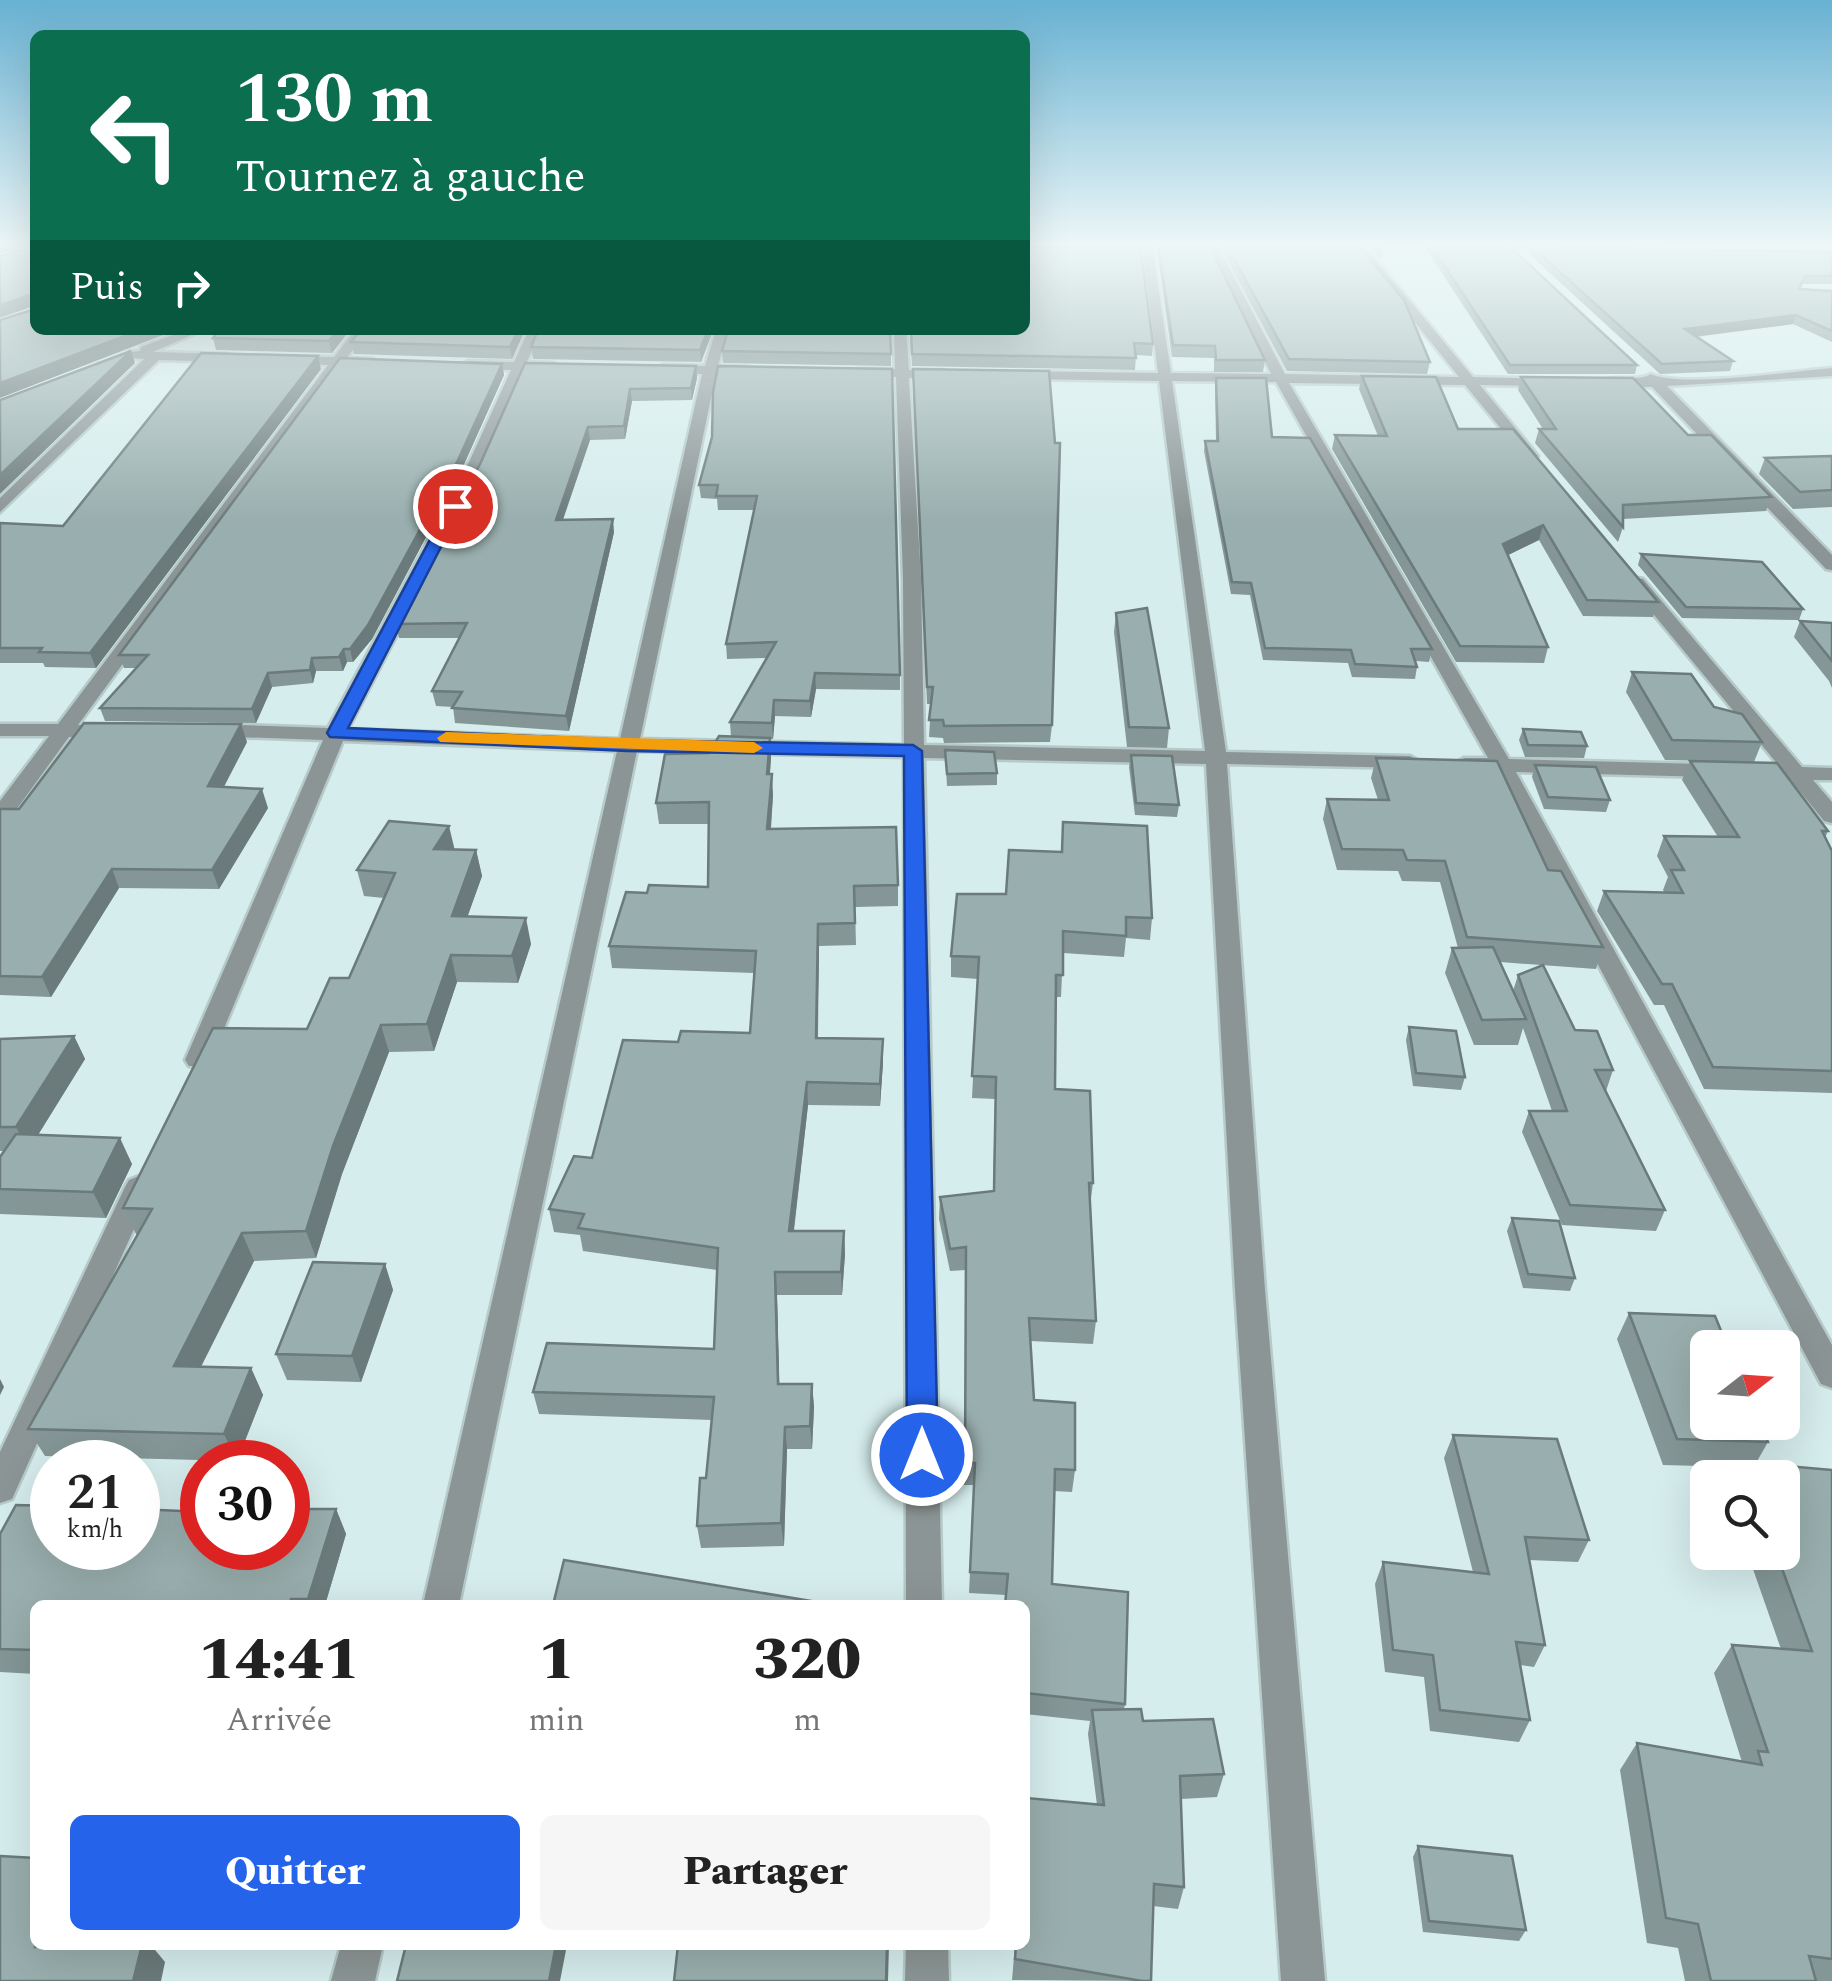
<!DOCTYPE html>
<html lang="fr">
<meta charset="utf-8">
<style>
:root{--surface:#fff;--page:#f6f6f6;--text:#222;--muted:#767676;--accent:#2563eb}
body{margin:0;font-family:Spectral,serif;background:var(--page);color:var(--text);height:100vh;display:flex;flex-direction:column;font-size:38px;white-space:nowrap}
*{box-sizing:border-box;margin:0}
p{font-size:32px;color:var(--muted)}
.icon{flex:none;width:55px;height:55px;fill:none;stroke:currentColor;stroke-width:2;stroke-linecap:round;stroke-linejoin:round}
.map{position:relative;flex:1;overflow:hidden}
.panel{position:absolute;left:30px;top:1600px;width:1000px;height:350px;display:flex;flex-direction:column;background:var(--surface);border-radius:15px;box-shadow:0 10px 40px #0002}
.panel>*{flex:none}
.guide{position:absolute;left:30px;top:30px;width:1000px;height:305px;border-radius:15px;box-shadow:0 10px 40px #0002;background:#0b6e4f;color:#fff;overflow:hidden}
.needle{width:65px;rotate:73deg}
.controls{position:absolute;left:1690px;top:1330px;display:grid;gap:20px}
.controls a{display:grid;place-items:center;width:110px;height:110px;border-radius:15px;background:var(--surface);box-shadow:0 10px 40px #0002;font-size:50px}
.speed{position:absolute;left:30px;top:1440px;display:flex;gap:20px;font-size:50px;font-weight:700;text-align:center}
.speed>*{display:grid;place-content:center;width:130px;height:130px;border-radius:50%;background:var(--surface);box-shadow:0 10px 40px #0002;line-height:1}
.speed small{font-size:25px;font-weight:400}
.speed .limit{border:15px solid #d22;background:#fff;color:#111}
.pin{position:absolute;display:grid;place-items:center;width:85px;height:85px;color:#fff;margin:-42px;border:5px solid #fff;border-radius:50%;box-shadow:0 2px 10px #0007}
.me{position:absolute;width:110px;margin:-55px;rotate:0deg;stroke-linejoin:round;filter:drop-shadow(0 0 8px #0008)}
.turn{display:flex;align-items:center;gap:35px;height:210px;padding:0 40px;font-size:45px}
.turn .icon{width:130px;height:130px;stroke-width:2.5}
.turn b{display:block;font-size:70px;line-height:85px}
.then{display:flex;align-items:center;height:95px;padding:0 40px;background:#0003;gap:20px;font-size:38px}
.eta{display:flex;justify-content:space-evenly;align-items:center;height:170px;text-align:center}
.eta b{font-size:60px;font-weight:800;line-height:70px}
.cta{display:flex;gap:20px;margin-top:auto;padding:20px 40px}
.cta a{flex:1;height:115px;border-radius:15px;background:var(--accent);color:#fff;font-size:40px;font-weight:800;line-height:115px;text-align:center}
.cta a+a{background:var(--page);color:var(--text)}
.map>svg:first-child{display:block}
</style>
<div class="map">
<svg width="1832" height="1981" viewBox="0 0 1832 1981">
<rect width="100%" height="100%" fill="#d6eded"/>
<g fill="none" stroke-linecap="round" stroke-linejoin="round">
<g stroke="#b6caca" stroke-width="5">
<g id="minor">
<polygon points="1142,244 1152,244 1171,373 1271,374 1207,244 1217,244 1285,374 1459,377 1352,244 1363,244 1473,377 1558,379 1558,385 1553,386 1480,385 1538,456 1531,460 1526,459 1465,385 1289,383 1509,759 1779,766 1631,587 1628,583 1637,578 1643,579 1802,767 1832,768 1832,780 1813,780 1832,802 1832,823 1824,821 1790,779 1516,772 1832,1345 1832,1388 1821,1384 1495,771 1464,770 1454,764 1464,758 1488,758 1276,382 1172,381 1226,752 1410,756 1420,762 1410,768 1227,764 1265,1290 1325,1981 1281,1981 1235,1290 1206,764 924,758 942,1605 906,1605 904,757 637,751 459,1605 423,1605 617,751 343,741 211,1060 207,1066 189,1066 185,1060 323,740 210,736 200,730 210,724 328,728 464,473 511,370 468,369 461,365 468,361 514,362 529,330 541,330 527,362 553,363 560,367 553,371 524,370 480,473 348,729 620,739 702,374 663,373 656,369 663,365 705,366 716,330 728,330 718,366 748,367 755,371 748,375 716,374 640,739 904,745 903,578 896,377 858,377 851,373 858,369 895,369 894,330 906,330 909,370 943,370 950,374 943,378 909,378 921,578 924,745 1205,751 1159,381 1018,379 1011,375 1018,371 1158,373"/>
<polygon points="1505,244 1562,245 1568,248 1562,251 1509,249"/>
<polygon points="186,330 203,330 153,352 228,354 235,358 228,362 159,360 0,512 0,498 144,359 129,358 129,352 140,351 141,347"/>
<polygon points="355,330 367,330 347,358 373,359 373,365 342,365 78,725 117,727 117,735 69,737 8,821 0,823 0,801 49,736 0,736 0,724 58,724 328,365 288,364 283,363 283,357 334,357"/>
<path d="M 1832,368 L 1832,376 L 1667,386 L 1832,555 L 1832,570 L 1826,569 L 1652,387 L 1603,387 L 1596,383 C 1612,373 1636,383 1651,374 C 1680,388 1794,371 1832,368 Z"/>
<polygon points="139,1176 149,1180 153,1187 12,1499 0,1503 0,1452 125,1187 129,1180"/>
<polygon points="341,1945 383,1945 375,1981 331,1981"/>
<polygon points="906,1945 948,1945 949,1981 905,1981"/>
</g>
</g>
<use href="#minor" fill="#8c9595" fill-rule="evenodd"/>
</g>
<g fill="#849696">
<polygon points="1156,244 1209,244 1265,360 1263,372 1214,372 1214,358 1172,357"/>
<polygon points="1219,244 1357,244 1430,362 1427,374 1287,371"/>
<polygon points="1366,244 1381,244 1383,249 1381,259"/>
<polygon points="1423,244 1507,244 1637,365 1635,374 1508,374"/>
<polygon points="1630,244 1832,244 1832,247"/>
<polygon points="1531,246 1832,252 1832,284 1802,284 1800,289 1832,291 1832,342 1793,324 1696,337 1733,361 1730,371 1660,374 1529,254"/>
<polygon points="350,330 332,353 216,350 213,338"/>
<polygon points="361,330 525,330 512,359 354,354 351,342"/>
<polygon points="538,330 713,330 701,362 533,359 531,347"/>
<polygon points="891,330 891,366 723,363 722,351"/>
<polygon points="910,330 1025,330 1153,344 1152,356 1136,355 1135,370 912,366"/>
<polygon points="525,363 696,366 697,378 692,400 632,401 625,439 590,440 563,520 614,532 569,731 455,723 453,707 436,706 432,691 460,638 399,638 396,624 481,462"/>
<polygon points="502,364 504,375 461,471 372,639 353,662 347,662 343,671 316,671 313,683 272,687 256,723 105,721 100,708 136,668 124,668 119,655"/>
<polygon points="321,369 96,668 45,667 43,663 0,663 0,523 63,526"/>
<polygon points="1362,376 1458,429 1658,602 1653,617 1583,616 1539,540 1508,555 1548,647 1544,663 1456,662 1332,449 1335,435 1378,436 1359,389"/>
<polygon points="1521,377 1688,435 1771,497 1766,511 1623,519 1623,527 1618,542 1535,443 1539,429 1543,429 1518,390"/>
<polygon points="1216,378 1272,437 1432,649 1429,662 1416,661 1417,667 1415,679 1352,677 1348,663 1263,660 1250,595 1231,594 1204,451 1205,441 1216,441 1215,388"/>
<polygon points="913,382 1052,725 1050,742 944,743 943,738 929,737 931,704 927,704"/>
<polygon points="712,437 900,675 900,690 816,689 811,717 775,716 773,739 770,739 771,758 770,774 773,795 771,829 898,885 898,906 855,907 856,945 819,946 818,1038 883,1062 880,1106 808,1105 794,1231 844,1231 845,1254 842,1295 777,1295 779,1384 812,1384 814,1407 812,1449 787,1449 784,1546 701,1548 697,1526 706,1478 712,1420 539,1414 533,1392 714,1349 717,1270 583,1251 580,1235 554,1232 549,1209 592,1158 678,1042 750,1033 754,973 612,968 609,946 647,893 708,887 709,824 659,824 656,803 709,753 731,737 730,722 767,658 727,659 726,644 754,510 718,510 717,499 701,498 699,485"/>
<polygon points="1832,456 1832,507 1793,509 1759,474 1765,458"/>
<polygon points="1641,554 1803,609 1799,620 1682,618 1638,565"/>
<polygon points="1116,613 1169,728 1167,748 1127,747 1114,632"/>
<polygon points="1800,621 1832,623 1832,688 1829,681 1794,637"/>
<polygon points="1632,672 1714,707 1762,742 1754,762 1665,760 1626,692"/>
<polygon points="1523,729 1587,746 1584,758 1525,757 1519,740"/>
<polygon points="247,742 224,787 268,808 219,889 119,888 51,997 0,995 0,809 19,809"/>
<polygon points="945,750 997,773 997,785 947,786"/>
<polygon points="1131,755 1179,805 1177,817 1135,815 1129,767"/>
<polygon points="1376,758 1548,870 1603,947 1596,969 1500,962 1513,991 1518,975 1575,1030 1613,1070 1606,1091 1665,1210 1656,1231 1562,1225 1522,1132 1529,1111 1552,1111 1523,1028 1518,1045 1474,1045 1445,973 1452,948 1458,948 1440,882 1402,881 1398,871 1337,870 1323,819 1327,799 1378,800 1371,778"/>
<polygon points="1690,761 1828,831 1825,838 1832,851 1832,1093 1704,1089 1664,1005 1654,1005 1597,911 1604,891 1665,893 1663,890 1668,877 1657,856 1664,836 1718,837 1682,780"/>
<polygon points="1535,765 1610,800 1606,812 1544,809 1532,777"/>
<polygon points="1063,822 1152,918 1150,940 1126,938 1124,957 1063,953 1061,997 1056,997 1055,1089 1093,1183 1090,1206 1096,1321 1093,1344 1030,1341 1034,1400 1075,1470 1072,1492 1054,1491 1052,1584 1125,1704 1124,1709 1224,1774 1217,1797 1181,1799 1184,1887 1178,1909 1153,1906 1151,1981 1012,1980 1015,1945 1097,1805 1088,1734 1090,1721 1025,1714 1025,1605 1006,1595 969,1593 974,1485 964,1485 966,1270 950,1271 939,1219 940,1197 993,1191 995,1099 972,1098 978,979 951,977 951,956 1006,894 1061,852"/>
<polygon points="454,850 476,850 482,876 467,917 531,944 518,983 457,982 434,1051 389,1052 342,1174 316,1258 254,1261 201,1367 251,1368 263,1395 237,1461 45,1456 28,1429 137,1236 123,1208 307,1029 349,978 384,898 364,896 357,870"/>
<polygon points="1409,1027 1465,1077 1461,1090 1413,1086 1406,1040"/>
<polygon points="74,1036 85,1059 38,1135 132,1164 106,1218 0,1214 0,1157 4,1151 0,1151 0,1039"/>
<polygon points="1512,1218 1575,1278 1570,1291 1523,1288 1507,1231"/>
<polygon points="385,1264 393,1290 361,1382 287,1380 276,1354"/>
<polygon points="1629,1313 1768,1442 1756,1463 1832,1470 1832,1981 1685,1981 1678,1948 1647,1943 1620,1770 1637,1743 1742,1762 1714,1673 1732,1645 1781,1649 1747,1552 1782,1552 1782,1478 1734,1478 1740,1467 1663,1465 1617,1339"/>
<polygon points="1453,1435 1589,1540 1578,1562 1529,1560 1545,1645 1534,1667 1520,1665 1530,1720 1519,1742 1430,1731 1424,1677 1385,1672 1375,1584 1383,1562 1473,1572 1444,1458"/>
<polygon points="336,1509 346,1534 325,1605 35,1605 35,1674 0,1672 0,1534 202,1512"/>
<polygon points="1418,1846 1526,1930 1519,1941 1423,1932 1413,1857"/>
</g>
<g fill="#6b7a7a">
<polygon points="0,244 33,244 0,253"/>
<polygon points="30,295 34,306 0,318 0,305"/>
<polygon points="1796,315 1793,324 1682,338 1685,329"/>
<polygon points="141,330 176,330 0,398 0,383"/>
<polygon points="338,330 350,330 332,353 329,341"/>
<polygon points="518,330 525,330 512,359 510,347"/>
<polygon points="708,330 713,330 701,362 700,350"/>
<polygon points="131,351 135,363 0,494 0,475"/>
<polygon points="318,356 321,369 96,668 90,653"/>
<polygon points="502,364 504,375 461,471 372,639 353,662 350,649"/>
<polygon points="696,366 697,378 692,400 691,388"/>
<polygon points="630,389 632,401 625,439 624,426"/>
<polygon points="588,427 590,440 558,533 556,520"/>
<polygon points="613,519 614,532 569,731 566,716"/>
<polygon points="1543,525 1539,540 1500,559 1503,544"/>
<polygon points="344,649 347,662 343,671 339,657"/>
<polygon points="312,658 316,671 313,683 310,670"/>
<polygon points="268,673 272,687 256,723 252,709"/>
<polygon points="815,673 816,689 811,717 810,701"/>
<polygon points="774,700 775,716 773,739 772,723"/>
<polygon points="241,724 247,742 214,805 208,786"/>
<polygon points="770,738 771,758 768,795 767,774"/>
<polygon points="772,774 773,795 769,850 767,829"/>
<polygon points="262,789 268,808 219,889 212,870"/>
<polygon points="449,826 455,851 434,849"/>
<polygon points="476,850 482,876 458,943 452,916"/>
<polygon points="112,869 119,888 51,997 42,977"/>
<polygon points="526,918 531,944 518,983 512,956"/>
<polygon points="818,924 819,946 817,1060 816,1038"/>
<polygon points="451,955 457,982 434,1051 427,1024"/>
<polygon points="381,1025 389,1052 342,1174 316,1258 306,1231 333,1146"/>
<polygon points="74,1036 85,1059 28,1151 16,1127"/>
<polygon points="883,1039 883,1062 880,1106 880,1084"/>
<polygon points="807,1082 808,1105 791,1253 789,1231"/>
<polygon points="120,1138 132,1164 106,1218 93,1192"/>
<polygon points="844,1231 845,1254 842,1295 841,1272"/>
<polygon points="242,1233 254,1261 187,1394 174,1366"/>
<polygon points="385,1264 393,1290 361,1382 352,1356"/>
<polygon points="775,1272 777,1295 780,1407 778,1384"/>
<polygon points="251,1368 263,1395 237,1461 224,1434"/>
<polygon points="0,1379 4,1387 0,1395"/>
<polygon points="812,1384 814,1407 812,1449 810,1426"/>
<polygon points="785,1427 787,1449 784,1546 781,1523"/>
<polygon points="336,1509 346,1534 325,1605 311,1605 308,1599"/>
<polygon points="142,1945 151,1945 165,1962 161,1981 133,1981"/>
<polygon points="556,1945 567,1945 560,1981 549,1981"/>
<polygon points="887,1945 889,1945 888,1981 886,1981"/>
</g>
<g fill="#99aeae" stroke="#6b7a7a" stroke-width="2.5">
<polygon points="35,244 35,330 141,330 0,383 0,320 32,310 35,299 30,295 0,305 0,256 34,246"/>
<polygon points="1025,244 1140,244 1153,344 1134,343 1136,358 912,354 911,330 1025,330"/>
<polygon points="1158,244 1209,244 1265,360 1216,360 1215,346 1173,345"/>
<polygon points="1226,244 1357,244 1404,300 1430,362 1289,359"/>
<polygon points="1430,244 1507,244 1637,365 1510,365"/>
<polygon points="1531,246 1832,252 1832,276 1805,276 1799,289 1832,291 1832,331 1796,315 1685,329 1733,361 1662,364"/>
<polygon points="219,330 338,330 329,341 213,338"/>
<polygon points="361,330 518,330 510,347 351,342"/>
<polygon points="538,330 708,330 700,350 531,347"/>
<polygon points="728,330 890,330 891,354 722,351"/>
<polygon points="131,351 0,475 0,400"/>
<polygon points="201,353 318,356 90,653 39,652 42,648 0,648 0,523 63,526"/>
<polygon points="340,358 502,364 458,460 368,625 350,649 344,649 339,657 312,658 310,670 268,673 252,709 100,708 148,655 119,655"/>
<polygon points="525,363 696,366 691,388 630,389 624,426 588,427 556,520 613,519 566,716 452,708 462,692 432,691 467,623 396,624 481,462"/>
<polygon points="718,366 892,369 900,675 815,673 810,701 774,700 772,723 730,722 776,642 726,644 757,496 716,496 718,485 699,485 712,437 713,392"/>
<polygon points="913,369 1049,371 1055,443 1060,443 1052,725 944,726 943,720 929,720 933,687 927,687"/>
<polygon points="1362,376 1436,377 1458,429 1513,429 1658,602 1587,600 1543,525 1503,544 1548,647 1460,646 1335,435 1387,436"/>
<polygon points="1521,377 1633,378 1688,435 1711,435 1771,497 1623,505 1623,527 1539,429 1556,429"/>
<polygon points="1216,378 1266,378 1272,437 1310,438 1432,649 1411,649 1417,667 1355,664 1351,650 1265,648 1251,583 1232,582 1205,441 1218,441"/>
<polygon points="1832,456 1832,490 1800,492 1765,458"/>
<polygon points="1641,554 1762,562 1803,609 1686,607"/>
<polygon points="1147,608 1169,728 1129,727 1116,613"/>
<polygon points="1800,621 1832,623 1832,661"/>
<polygon points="1632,672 1691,674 1714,707 1742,714 1762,742 1672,740"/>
<polygon points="84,723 241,724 208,786 262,789 212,870 112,869 42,977 0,976 0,809 19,809"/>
<polygon points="1523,729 1581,732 1587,746 1528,745"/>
<polygon points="719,736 770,738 767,774 772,774 767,829 896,827 898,885 854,886 855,923 818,924 816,1038 883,1039 880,1084 807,1082 789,1231 844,1231 841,1272 775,1272 778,1384 812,1384 810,1426 785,1427 781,1523 697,1526 700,1478 706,1478 714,1397 533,1392 547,1343 714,1349 718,1248 578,1228 584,1214 549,1209 574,1156 592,1158 623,1040 678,1042 681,1031 750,1033 756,951 609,946 626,892 647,893 649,885 708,887 709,802 656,803 665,754 709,753"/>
<polygon points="945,750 994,752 997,773 947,774"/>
<polygon points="1131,755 1172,756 1179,805 1136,803"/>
<polygon points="1376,758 1497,761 1548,870 1561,871 1603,947 1467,937 1445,861 1407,860 1403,850 1342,849 1327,799 1389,800"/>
<polygon points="1690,761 1777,763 1828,831 1822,831 1832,851 1832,1071 1713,1067 1672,984 1662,984 1604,891 1683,893 1671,870 1684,870 1664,836 1739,837"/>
<polygon points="1535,765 1596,767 1610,800 1548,797"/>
<polygon points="389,821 449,826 434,849 476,850 452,916 526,918 512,956 451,955 427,1024 381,1025 333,1146 306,1231 242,1233 174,1366 251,1368 224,1434 28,1429 152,1209 123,1208 213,1028 307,1029 330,978 349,978 395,873 357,870"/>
<polygon points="1063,822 1147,826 1152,918 1126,917 1126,936 1063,931 1063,975 1056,975 1055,1089 1090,1091 1093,1183 1089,1183 1096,1321 1029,1318 1034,1400 1075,1403 1075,1470 1055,1469 1052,1584 1128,1592 1125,1704 1025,1693 1025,1605 1005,1605 1008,1574 970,1572 975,1463 965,1463 966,1247 950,1249 940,1197 994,1191 996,1077 972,1076 979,957 951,956 957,894 1006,894 1009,850 1062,852"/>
<polygon points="1493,947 1526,1019 1482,1020 1452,948"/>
<polygon points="1543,965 1575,1030 1597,1031 1613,1070 1595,1070 1665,1210 1570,1205 1529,1111 1567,1111 1518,975"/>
<polygon points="1409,1027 1456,1031 1465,1077 1416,1073"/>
<polygon points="74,1036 16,1127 0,1127 0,1039"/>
<polygon points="16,1134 120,1138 93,1192 0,1189 0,1157"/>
<polygon points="1512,1218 1559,1221 1575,1278 1528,1274"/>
<polygon points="313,1262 385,1264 352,1356 276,1354"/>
<polygon points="1629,1313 1715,1316 1728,1348 1708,1348 1708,1422 1760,1422 1768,1442 1677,1439"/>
<polygon points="1453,1435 1557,1439 1589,1540 1525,1537 1545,1645 1516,1642 1530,1720 1440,1710 1433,1655 1393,1650 1383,1562 1489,1574"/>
<polygon points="1743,1462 1832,1470 1832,1959 1809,1956 1816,1981 1711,1981 1698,1924 1666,1918 1637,1743 1762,1765 1758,1751 1768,1752 1732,1645 1812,1651 1776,1552 1782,1552 1782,1478 1748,1478"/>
<polygon points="16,1505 52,1506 52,1548 138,1548 138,1509 202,1512 202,1548 288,1548 288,1509 336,1509 308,1599 291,1599 289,1605 35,1605 35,1650 0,1649 0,1534"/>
<polygon points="564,1560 829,1604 553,1605"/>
<polygon points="1141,1709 1143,1721 1213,1719 1224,1774 1180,1776 1184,1887 1154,1884 1151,1981 1142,1981 1015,1959 1016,1945 1025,1945 1025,1824 1027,1798 1104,1805 1092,1710"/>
<polygon points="1418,1846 1512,1856 1526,1930 1429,1921"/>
<polygon points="0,1856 35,1858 35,1947 52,1945 142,1945 133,1981 0,1981"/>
<polygon points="406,1945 556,1945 549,1981 397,1981"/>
<polygon points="678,1945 887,1945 886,1981 674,1981"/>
</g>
<linearGradient id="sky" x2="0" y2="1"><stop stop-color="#67b1d2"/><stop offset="0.47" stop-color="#edf7f7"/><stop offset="1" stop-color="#edf7f7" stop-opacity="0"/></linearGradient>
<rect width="1832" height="521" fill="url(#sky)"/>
<polygon fill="#2563eb" stroke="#184099" stroke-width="2.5" points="455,502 462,506 348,728 627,740 913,745 922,751 938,1455 933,1465 922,1469 912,1465 907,1455 904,756 627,751 330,737 327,733 448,506"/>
<polygon fill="#f59e0b" points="446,732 754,742 763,748 754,753 440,742 437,738"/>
</svg>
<div class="controls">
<a><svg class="needle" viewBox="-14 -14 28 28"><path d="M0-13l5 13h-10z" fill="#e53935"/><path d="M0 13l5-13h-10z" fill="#767676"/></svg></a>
<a><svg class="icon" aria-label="search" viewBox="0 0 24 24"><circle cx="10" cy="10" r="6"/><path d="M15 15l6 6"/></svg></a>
</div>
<div class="speed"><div>21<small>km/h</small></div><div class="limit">30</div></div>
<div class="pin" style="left:455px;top:506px;background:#d93025"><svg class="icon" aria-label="arrive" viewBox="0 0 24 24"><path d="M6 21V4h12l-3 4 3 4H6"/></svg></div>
<svg class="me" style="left:922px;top:1455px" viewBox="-20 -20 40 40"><circle r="17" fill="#2563eb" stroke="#fff" stroke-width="3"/><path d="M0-11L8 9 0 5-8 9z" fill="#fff"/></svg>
<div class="guide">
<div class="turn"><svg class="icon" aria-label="left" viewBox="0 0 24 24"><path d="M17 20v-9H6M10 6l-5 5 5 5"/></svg><div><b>130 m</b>Tournez à gauche</div></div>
<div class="then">Puis<svg class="icon" aria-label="right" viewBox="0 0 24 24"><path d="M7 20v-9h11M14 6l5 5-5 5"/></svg></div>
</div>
<section class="panel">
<div class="eta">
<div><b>14:41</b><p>Arrivée</p></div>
<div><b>1</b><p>min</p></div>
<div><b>320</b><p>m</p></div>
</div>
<div class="cta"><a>Quitter</a><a>Partager</a></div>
</section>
</div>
